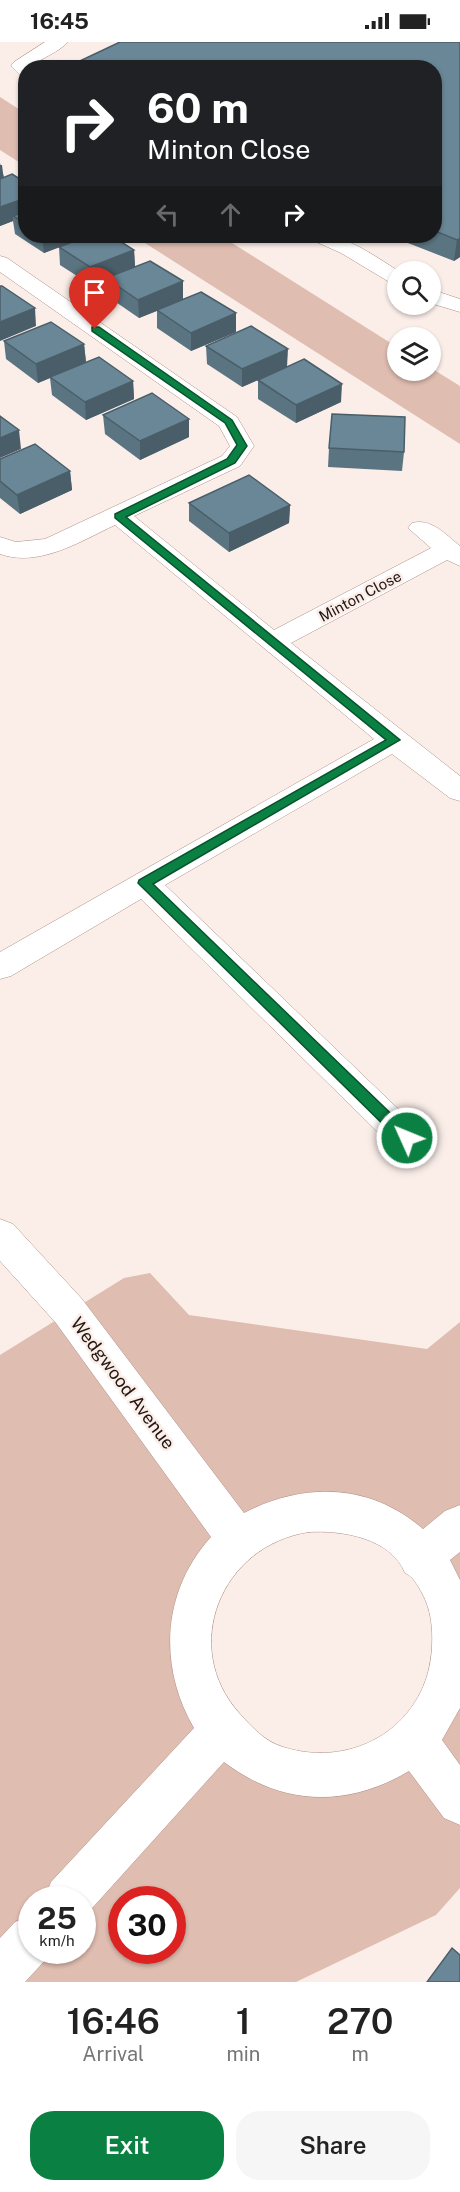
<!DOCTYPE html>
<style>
:root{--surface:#fff;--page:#f6f6f6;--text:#222;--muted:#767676;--accent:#0b8043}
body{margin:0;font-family:"Public Sans",sans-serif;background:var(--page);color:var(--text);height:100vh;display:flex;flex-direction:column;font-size:22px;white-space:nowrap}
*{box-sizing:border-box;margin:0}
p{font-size:20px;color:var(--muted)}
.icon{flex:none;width:33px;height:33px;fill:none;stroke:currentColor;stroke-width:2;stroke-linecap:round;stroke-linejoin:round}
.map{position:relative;height:1940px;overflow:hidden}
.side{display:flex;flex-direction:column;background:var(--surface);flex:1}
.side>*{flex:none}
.guide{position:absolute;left:18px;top:18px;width:424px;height:183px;border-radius:24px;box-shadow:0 2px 4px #0004;background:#202124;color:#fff;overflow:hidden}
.buttons{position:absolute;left:387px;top:219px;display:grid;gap:12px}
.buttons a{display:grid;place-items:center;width:54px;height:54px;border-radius:50%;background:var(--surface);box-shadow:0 2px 4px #0004;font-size:30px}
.speed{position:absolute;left:18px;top:1844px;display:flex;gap:12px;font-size:30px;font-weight:700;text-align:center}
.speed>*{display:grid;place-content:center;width:78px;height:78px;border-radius:50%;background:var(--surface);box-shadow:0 2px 4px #0004;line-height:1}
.speed small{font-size:15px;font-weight:400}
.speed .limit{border:9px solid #d22;background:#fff;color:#111}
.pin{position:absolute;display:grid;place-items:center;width:51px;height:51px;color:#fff;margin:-62px -26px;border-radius:50% 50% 50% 0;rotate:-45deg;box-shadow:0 0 6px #0007}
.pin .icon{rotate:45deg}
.me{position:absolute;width:66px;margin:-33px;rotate:314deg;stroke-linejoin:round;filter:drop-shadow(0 0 4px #0008)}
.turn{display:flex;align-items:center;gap:21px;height:126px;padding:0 30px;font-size:27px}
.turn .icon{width:78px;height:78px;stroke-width:2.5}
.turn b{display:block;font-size:42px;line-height:51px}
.lanes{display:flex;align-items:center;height:57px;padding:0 30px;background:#0003;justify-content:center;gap:30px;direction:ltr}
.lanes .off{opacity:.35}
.eta{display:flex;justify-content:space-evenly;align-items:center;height:102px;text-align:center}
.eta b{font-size:36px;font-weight:600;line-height:42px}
.primary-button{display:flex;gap:12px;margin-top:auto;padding:12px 30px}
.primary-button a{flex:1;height:69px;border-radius:24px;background:var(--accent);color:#fff;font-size:24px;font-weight:600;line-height:69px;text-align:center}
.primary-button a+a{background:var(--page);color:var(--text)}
.status{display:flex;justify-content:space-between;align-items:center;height:42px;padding:0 30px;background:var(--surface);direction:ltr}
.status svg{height:16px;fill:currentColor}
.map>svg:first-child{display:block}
</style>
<div class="status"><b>16:45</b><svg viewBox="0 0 49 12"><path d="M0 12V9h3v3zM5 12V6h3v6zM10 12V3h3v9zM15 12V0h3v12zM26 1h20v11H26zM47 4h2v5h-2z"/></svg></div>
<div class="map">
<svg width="460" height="1940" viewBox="0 0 460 1940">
<rect width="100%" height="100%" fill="#fbeee9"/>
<g fill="#dfbdb0" fill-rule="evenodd">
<polygon points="0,55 25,71 25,124 0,108"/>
<polygon points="134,194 221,194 397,305 398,328 430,328 431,326 460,344 460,402"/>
<path d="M 150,1231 L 189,1273 L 427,1307 L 460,1280 L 460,1846 L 436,1873 L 296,1940 L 0,1940 L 0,1313 L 124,1236 ZM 359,1473 L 442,1553 L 415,1700 L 290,1731 L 193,1618 L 237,1496 ZM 32,1857 L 82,1857 L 82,1908 L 32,1908 ZM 122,1857 L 172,1857 L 172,1908 L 122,1908 Z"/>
</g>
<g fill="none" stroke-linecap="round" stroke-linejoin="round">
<g stroke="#ad8f83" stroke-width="1">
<g id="minor">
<path d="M 45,0 L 68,0 C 59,10 42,16 31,24 L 32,26 L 26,26 L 26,34 L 20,33 L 11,24 L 14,20 Z"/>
<path d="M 309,194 C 344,190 371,212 400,230 L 398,230 L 398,243 L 391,241 L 341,211 L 312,198 Z"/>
<path d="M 0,214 L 7,216 L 237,375 L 254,404 L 240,424 L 134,474 L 274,588 L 431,506 L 408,486 L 412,481 C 431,476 445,492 460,504 L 460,524 L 447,518 L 291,601 L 460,734 L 460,759 L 450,756 L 392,712 L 165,843 L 419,1087 L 425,1097 L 419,1107 L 407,1112 L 395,1107 L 141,857 L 11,934 L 0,937 L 0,910 L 374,697 L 115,483 C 81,499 39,526 0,512 L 0,495 L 16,500 L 45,497 L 222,414 L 230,404 L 219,384 L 0,230 Z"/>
<polygon points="430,247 460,257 460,270 430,261"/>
<path d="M 0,1177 L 13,1182 L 82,1257 L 244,1471 C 304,1440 370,1441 423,1487 L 445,1469 L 460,1463 L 460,1510 L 450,1518 L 460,1538 L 460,1666 L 442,1698 L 460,1723 L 460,1783 L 444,1776 L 409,1729 C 347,1766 282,1764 224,1720 L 85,1874 L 82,1875 L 82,1857 L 44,1857 L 51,1840 L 194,1686 C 158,1624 162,1549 211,1495 L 56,1281 L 0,1219 ZM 309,1490 C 342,1488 391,1496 405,1531 C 413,1534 418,1544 422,1551 C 431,1567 433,1587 432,1604 C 429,1682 355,1728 283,1705 C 264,1699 252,1685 240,1672 C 179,1605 221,1503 309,1490 Z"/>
<polygon points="32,1873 32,1908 51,1908 49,1914 25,1940 0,1940 0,1896 15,1880"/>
</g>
</g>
<use href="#minor" fill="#fff" fill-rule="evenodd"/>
</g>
<g fill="#5a7481">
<polygon points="460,0 460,215 454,219 390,194 435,194 435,26"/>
<polygon points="0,121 4,135 26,141 26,194 112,194 134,208 135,225 183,257 236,290 191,309 157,286 157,269 139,276 107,254 106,237 91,243 60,223 59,205 44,211 15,192 13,179 0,184"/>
<polygon points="4,299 84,302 86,320 133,339 134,357 86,378 52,353 50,336 38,341 6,317"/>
<polygon points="206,304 287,325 341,360 296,381 258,357 258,338 277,330 242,345 207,322"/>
<polygon points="103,373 189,395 140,418 105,392"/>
<polygon points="329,406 404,410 402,429 328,425"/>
<polygon points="0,417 70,429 72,448 20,472 0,456"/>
<polygon points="189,461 290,463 289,481 229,510 189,479"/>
</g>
<g fill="#4a5e69">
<polygon points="0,123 2,123 4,140 0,141"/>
<polygon points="26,156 26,174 13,174 13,179 0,184 0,165"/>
<polygon points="42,194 87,194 87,195 44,211"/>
<polygon points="460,196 460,215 454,219 457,198"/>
<polygon points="134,208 135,225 91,243 90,225"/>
<polygon points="183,239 183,258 139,276 138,258"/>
<polygon points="35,266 36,284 0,299 0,280"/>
<polygon points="236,271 236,290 191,309 191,291"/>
<polygon points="84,302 86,321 38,341 36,322"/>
<polygon points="288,307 287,325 242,345 242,327"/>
<polygon points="133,339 134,357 86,378 85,360"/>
<polygon points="342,342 341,360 296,381 296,363"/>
<polygon points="189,377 189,395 140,418 140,399"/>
<polygon points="19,388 21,407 0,416 0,396"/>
<polygon points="70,429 72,448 20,472 17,453"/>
<polygon points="290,463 289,481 229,510 229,491"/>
</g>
<g fill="#698796" stroke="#4a5e69" stroke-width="1.5">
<polygon points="120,0 460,0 460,196 457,198 435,189 435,26 65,26"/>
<polygon points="12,132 26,141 26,156 0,165 0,137"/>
<polygon points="26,169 26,182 13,174"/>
<polygon points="88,194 112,194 134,208 90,225 59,205"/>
<polygon points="150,219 183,239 138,258 106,236"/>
<polygon points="0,244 2,244 35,266 0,280"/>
<polygon points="201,250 236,271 191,291 157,268"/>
<polygon points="51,280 84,302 36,322 4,299"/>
<polygon points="251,284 288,307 242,327 206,304"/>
<polygon points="99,315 133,339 85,360 50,335"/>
<polygon points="304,317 342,342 296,363 258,338"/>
<polygon points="152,351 189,377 140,399 103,373"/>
<polygon points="332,372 405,375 404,410 329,406"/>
<polygon points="0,374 19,388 0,396"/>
<polygon points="35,402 70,429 17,453 0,439 0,417"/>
<polygon points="249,433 290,463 229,491 189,461"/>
<polygon points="452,1906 460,1913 460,1940 427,1940"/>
</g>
<polygon fill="#0b8043" stroke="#07532c" stroke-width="1.5" points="92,285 99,285 232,378 247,404 235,421 126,475 400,698 153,842 412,1092 414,1096 412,1101 402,1101 138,841 139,838 386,698 115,476 115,472 227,417 237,403 225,381 92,289"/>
<g text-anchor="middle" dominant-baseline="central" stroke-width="5" stroke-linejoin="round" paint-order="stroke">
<g font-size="15" fill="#221612" stroke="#fbeee9">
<text transform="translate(360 554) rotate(-28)">Minton Close</text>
</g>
<g font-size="18" fill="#221612" stroke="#fbeee9">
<text transform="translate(123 1341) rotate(53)">Wedgwood Avenue</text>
</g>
</g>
</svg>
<div class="buttons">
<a><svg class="icon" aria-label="search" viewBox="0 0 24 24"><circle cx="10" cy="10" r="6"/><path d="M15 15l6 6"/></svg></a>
<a><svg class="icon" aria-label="layers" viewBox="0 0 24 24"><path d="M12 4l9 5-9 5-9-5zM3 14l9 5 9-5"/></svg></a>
</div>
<div class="speed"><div>25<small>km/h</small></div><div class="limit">30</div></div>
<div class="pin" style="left:95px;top:287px;background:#d93025"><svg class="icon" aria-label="arrive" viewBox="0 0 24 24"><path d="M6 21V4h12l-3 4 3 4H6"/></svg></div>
<svg class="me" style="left:407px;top:1096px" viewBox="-20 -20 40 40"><circle r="17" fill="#0b8043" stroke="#fff" stroke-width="3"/><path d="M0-11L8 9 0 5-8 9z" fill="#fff"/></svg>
<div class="guide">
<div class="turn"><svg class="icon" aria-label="right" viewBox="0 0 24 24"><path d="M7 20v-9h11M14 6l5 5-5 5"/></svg><div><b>60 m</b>Minton Close</div></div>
<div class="lanes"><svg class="icon off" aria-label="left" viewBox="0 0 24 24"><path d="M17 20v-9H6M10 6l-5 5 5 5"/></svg><svg class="icon off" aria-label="ahead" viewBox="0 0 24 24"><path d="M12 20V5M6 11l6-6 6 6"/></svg><svg class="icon" aria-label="right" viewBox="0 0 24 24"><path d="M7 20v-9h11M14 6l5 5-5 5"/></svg></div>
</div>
</div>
<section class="side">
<div class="eta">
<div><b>16:46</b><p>Arrival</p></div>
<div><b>1</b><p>min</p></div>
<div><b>270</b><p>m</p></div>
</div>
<div class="primary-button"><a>Exit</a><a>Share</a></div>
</section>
